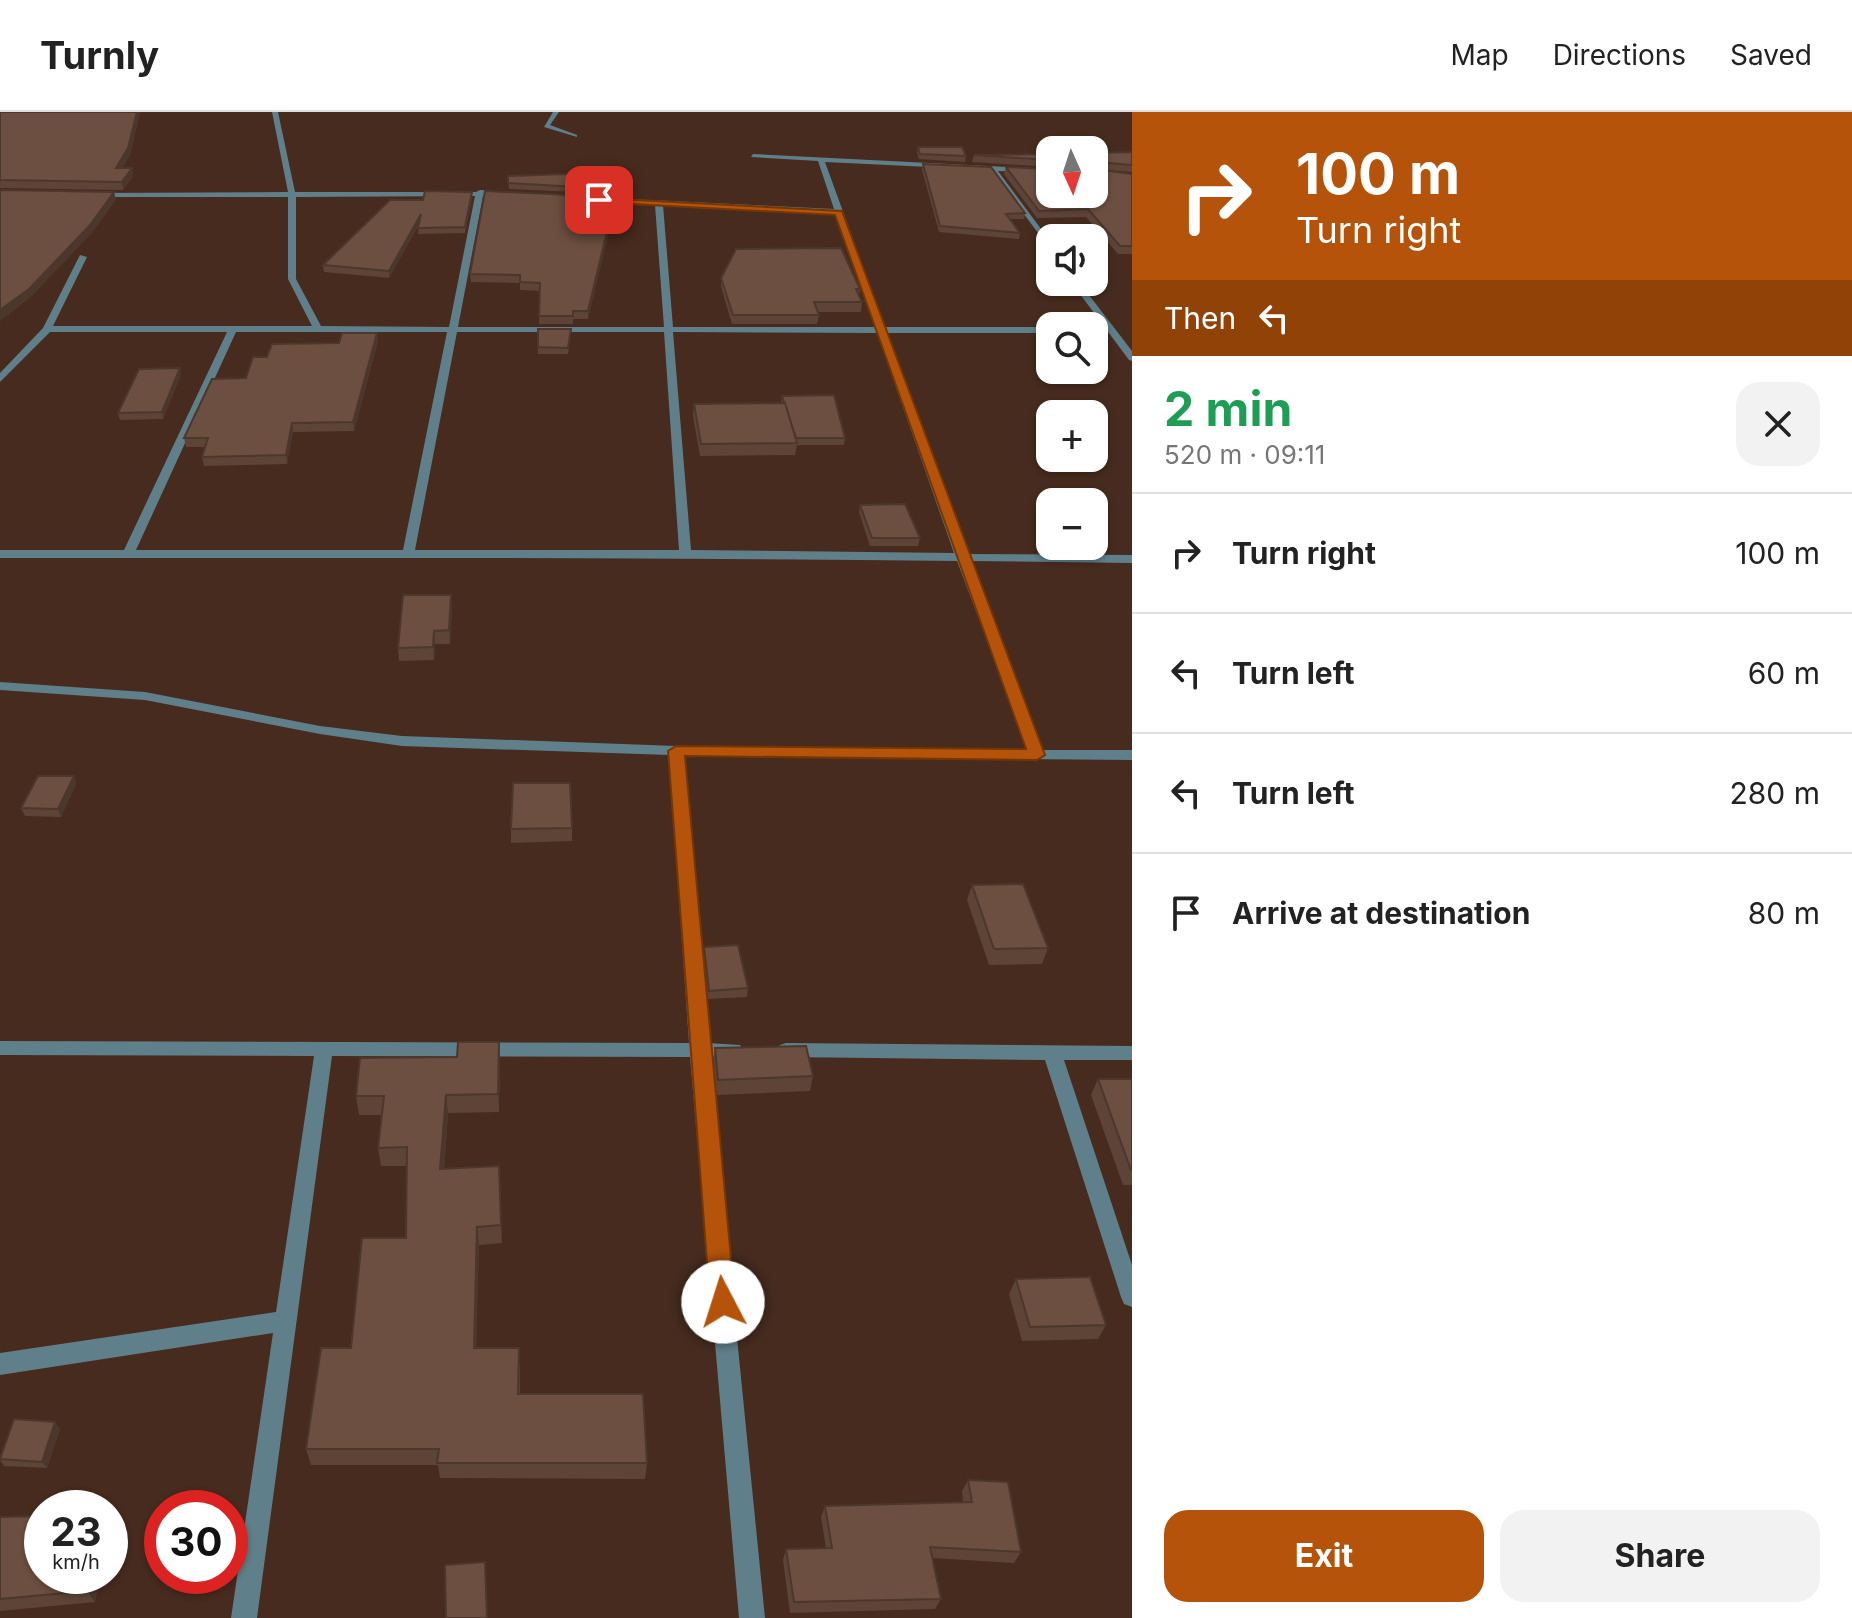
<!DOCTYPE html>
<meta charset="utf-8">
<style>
:root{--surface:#fff;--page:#f2f2f2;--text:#222;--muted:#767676;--line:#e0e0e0;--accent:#b45309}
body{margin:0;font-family:Inter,sans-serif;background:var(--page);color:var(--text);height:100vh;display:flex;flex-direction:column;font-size:30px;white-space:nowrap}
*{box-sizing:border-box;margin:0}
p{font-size:26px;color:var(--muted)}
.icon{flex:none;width:44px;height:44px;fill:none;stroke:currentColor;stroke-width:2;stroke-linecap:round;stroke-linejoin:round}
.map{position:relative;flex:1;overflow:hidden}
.sheet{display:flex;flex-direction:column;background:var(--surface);width:720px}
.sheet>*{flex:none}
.guide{background:#b45309;color:#fff;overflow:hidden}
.needle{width:52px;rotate:177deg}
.buttons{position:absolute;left:1036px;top:24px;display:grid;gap:16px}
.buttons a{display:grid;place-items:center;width:72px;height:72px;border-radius:16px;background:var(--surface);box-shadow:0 2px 6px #0004;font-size:40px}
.speed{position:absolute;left:24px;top:1378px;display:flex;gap:16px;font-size:40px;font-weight:700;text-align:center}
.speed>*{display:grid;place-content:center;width:104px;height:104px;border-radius:50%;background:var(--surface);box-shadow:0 2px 6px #0004;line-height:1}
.speed small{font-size:20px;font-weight:400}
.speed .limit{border:12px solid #d22;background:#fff;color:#111}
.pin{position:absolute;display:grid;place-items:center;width:68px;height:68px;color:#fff;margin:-34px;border-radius:16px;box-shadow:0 4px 12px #0006}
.me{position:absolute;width:88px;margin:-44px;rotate:355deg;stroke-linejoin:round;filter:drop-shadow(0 0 6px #0008)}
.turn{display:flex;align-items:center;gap:28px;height:168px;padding:0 32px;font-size:36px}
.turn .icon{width:104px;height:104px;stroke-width:2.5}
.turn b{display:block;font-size:56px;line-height:68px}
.then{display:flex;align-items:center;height:76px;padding:0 32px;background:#0003;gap:16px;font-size:30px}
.round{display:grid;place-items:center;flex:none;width:84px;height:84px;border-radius:24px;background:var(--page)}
.summary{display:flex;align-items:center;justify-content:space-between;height:136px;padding:0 32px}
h1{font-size:48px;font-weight:700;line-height:60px;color:#1e9e55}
.cta{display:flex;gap:16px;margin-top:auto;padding:16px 32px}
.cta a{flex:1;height:92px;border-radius:24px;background:var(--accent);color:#fff;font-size:32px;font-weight:700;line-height:92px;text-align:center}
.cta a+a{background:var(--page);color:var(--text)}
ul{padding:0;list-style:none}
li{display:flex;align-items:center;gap:24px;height:120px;padding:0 32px;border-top:2px solid var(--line)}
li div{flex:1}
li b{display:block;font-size:30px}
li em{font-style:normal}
header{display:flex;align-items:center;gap:48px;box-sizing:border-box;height:112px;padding:0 40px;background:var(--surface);border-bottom:2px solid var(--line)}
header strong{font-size:38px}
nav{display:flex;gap:44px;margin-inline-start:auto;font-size:28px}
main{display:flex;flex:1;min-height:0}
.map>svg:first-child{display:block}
</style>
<header>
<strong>Turnly</strong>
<nav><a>Map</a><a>Directions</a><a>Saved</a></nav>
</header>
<main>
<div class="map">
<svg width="1132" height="1506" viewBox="0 0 1132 1506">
<rect width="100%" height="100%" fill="#462b1e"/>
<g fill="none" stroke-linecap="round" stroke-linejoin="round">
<g fill="#5f7f8a" fill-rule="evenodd">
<path d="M 272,0 L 278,0 L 295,80 L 476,80 L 480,78 L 509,80 L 506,84 L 483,84 L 458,215 L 664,215 L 655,93 L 569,88 L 566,84 L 834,97 L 818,49 L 751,45 L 753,42 L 1050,57 L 1050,61 L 998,59 L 1050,129 L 1050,137 L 991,58 L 825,50 L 885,215 L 1050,215 L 1050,221 L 887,221 L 966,442 L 1132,443 L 1132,451 L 969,449 L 1042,638 L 1132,638 L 1132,648 L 684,644 L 708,931 L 740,933 L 743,938 L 740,943 L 709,945 L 765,1506 L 739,1506 L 690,945 L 332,944 L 257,1506 L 231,1506 L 273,1221 L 0,1263 L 0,1241 L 276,1200 L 314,944 L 0,943 L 0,929 L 689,931 L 669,643 L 402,634 L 320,622 L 145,588 L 0,578 L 0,570 L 145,580 L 320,614 L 402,624 L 676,634 L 1028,637 L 957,449 C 638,445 317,446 0,446 L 0,438 L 124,438 L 227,220 L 50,220 L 0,270 L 0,261 L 43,216 L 80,143 L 87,145 L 53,214 L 312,214 L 288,167 L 288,85 L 93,85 L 89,83 L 93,81 L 288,80 ZM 475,84 L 449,215 L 321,214 L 296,167 L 296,85 ZM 663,93 L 836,102 L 875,215 L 673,215 ZM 236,220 L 447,220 L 403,438 L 136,438 ZM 457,220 L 664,220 L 679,438 L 415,438 ZM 673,220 L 877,221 L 954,441 L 691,438 Z"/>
<polygon points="553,0 559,0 550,13 577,23 577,25 544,15"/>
<polygon points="1071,170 1079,170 1132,239 1132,249 1129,248"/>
<polygon points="786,931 1132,934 1132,948 1064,948 1132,1153 1132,1195 1124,1192 1121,1185 1045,948 786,945 780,943 777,938 780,933"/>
</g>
</g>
<g fill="#5d4437">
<polygon points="0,0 140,0 130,43 122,56 132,56 133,64 123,78 0,76"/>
<polygon points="918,35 966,44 965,50 919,47 917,41"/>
<polygon points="1132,40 1132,60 1094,57 1132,62 1132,142 1118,142 1086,105 1037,106 1004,62 1006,55 1050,57 1094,41"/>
<polygon points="1050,42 1050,55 972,50 974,43"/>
<polygon points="923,52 1025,101 1024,107 1010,107 1020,121 1019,127 939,120 922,58"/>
<polygon points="508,64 571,69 599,77 596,81 509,77"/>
<polygon points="472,80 472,86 465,121 418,122 419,112 389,166 324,160 323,153 423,88"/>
<polygon points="590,92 582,106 610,107 610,114 588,207 573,207 573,212 539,212 540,179 520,178 520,171 471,170 470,162"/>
<polygon points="721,166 860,177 859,184 862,190 861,200 817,200 819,203 817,212 732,212 721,175"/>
<polygon points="538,217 571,217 568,242 538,242"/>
<polygon points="378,229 354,319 293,320 287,352 204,354 202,345 205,335 186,335 184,326 267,245 339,231"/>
<polygon points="181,263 163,307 120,308 118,301"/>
<polygon points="782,284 845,326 844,333 797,333 795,343 700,344 693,304 694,292 781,291"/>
<polygon points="860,393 920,426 918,434 870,434 859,400"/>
<polygon points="452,496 450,532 435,532 434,548 399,549 398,536"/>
<polygon points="74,664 76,672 61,705 25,704 21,696"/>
<polygon points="572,716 572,729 511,731 511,717"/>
<polygon points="972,773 1048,836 1042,852 989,853 967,788"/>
<polygon points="704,835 748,876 747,885 708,887 704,843"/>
<polygon points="499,930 500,948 499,1000 448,1001 444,1057 499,1054 502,1131 479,1133 476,1236 520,1253 520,1282 647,1351 645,1367 440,1366 438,1353 311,1353 306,1337 351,1236 406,1126 407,1054 381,1054 378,1036 381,1003 359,1003 356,984"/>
<polygon points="715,936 813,964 810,979 716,983 713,952"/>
<polygon points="1098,967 1132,967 1132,1073 1123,1073 1091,983"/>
<polygon points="1016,1167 1106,1213 1098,1227 1022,1229 1009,1182"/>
<polygon points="60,1317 47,1356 4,1354 0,1348 0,1345"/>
<polygon points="968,1368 1021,1440 1014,1451 932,1446 941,1487 935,1497 790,1501 783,1448 786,1437 826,1436 821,1405 825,1394 963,1390 962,1379"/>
<polygon points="0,1405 100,1464 95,1490 0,1499"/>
</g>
<g fill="#4c372d">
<polygon points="137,0 140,0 130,43 118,63 116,56"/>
<polygon points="132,56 133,64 123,78 122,70"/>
<polygon points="114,80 116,88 92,121 31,185 0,209 0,198"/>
<polygon points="472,80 472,86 465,121 465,115"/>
<polygon points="590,84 590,92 577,113 577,106"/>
<polygon points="421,102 421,107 389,166 389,159"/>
<polygon points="610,107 610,114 588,207 588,199"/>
<polygon points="377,221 378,229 354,319 353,310"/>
<polygon points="180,256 181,263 163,307 162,300"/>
<polygon points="292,311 293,320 287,352 286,343"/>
<polygon points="451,483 452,496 450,532 449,518"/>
<polygon points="434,519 435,532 434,548 433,535"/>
<polygon points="74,664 76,672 61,705 58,697"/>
<polygon points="499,930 500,948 499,1000 498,982"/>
<polygon points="446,983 448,1001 443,1076 440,1057"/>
<polygon points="477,1115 479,1133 475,1253 474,1236"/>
<polygon points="55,1310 60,1317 47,1356 42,1350"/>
<polygon points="89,1464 100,1464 95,1490 87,1479"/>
</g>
<g fill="#6c4f40" stroke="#4c372d" stroke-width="2">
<polygon points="0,0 137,0 128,36 116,56 132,56 122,70 0,68"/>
<polygon points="918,35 962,35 966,44 920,42"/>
<polygon points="1132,40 1132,53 1096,50 1094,54 1094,41"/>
<polygon points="1050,42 1050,48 974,43"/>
<polygon points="923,52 991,55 1025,101 1006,102 1020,121 940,114"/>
<polygon points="1006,55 1050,57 1050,82 1094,82 1094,57 1132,62 1132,134 1120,134 1088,97 1039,99"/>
<polygon points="569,62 571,69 599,71 596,76 508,71 508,64"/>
<polygon points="0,78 114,80 90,113 29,177 0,198"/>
<polygon points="425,79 472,80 465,115 418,116 421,102 389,159 323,153 390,88 423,88"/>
<polygon points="485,79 590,84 577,106 610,107 588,199 573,199 573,204 539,204 540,171 520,170 520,163 470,162"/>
<polygon points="841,136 860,177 856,177 862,190 814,190 819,203 733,203 721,166 736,137"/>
<polygon points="538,217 571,217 568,236 538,235"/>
<polygon points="342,221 377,221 353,310 292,311 286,343 202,345 208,326 184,326 212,267 246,266 253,245 267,245 272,232 339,231"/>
<polygon points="180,256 162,300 118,301 139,257"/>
<polygon points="834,283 845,326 796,326 782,284"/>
<polygon points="785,291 797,331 701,332 694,292"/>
<polygon points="905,392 920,426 872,426 860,393"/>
<polygon points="403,483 451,483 449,518 434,519 433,535 398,536"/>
<polygon points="38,664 74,664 58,697 21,696"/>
<polygon points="513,671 570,671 572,716 511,717"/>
<polygon points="1023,772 1048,836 994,837 972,773"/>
<polygon points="738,833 748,876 709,879 704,835"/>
<polygon points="458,930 499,930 498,982 446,983 440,1057 499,1054 501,1113 477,1115 474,1236 519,1236 518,1282 643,1282 647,1351 437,1351 439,1337 306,1337 321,1236 351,1236 362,1126 406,1126 407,1035 378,1036 384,984 356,984 360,946 457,945"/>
<polygon points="806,934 813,964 718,968 715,936"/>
<polygon points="1098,967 1132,967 1132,1058 1131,1058"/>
<polygon points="1090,1165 1106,1213 1030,1215 1016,1167"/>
<polygon points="14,1307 55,1310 42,1350 0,1347"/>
<polygon points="968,1368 1008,1370 1021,1440 930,1435 941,1487 794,1490 786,1437 832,1436 825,1394 972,1390"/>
<polygon points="42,1404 42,1464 89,1464 87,1479 0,1487 0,1405"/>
<polygon points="485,1450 487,1506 446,1506 445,1453"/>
</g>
<polygon fill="#b45309" stroke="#753606" stroke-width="2" points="599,86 842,99 1045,643 1037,648 685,644 735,1190 731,1198 723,1202 714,1198 710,1190 668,639 676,634 1026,637 835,103 596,90"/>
</svg>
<div class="buttons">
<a><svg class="needle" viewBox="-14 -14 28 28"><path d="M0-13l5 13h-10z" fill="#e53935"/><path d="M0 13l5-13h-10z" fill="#767676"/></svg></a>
<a><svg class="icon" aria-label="sound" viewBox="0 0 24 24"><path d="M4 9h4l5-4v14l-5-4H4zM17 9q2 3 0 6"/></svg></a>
<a><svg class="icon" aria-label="search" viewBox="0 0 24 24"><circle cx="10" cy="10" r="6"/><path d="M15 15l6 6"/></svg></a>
<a>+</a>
<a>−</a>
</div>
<div class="speed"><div>23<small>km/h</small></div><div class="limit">30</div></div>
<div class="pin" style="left:599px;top:88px;background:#d93025"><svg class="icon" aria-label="arrive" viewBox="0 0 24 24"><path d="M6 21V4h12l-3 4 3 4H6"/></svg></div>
<svg class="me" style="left:723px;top:1190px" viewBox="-20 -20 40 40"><circle r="19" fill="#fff"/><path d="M0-13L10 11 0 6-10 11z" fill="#b45309"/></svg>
</div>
<section class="sheet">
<div class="guide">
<div class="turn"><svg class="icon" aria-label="right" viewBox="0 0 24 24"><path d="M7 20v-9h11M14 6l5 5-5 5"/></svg><div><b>100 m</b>Turn right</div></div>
<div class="then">Then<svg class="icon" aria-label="left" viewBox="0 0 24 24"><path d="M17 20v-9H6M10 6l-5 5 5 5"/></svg></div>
</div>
<div class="summary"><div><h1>2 min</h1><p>520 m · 09:11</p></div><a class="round"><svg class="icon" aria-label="close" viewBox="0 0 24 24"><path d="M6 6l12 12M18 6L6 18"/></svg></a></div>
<ul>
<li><svg class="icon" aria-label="right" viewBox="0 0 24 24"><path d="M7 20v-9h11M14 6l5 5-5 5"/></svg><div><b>Turn right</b></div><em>100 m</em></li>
<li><svg class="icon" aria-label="left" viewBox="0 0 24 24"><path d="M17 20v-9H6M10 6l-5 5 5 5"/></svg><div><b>Turn left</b></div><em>60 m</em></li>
<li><svg class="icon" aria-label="left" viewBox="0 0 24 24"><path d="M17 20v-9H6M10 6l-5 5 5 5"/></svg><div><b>Turn left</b></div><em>280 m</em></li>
<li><svg class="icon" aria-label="arrive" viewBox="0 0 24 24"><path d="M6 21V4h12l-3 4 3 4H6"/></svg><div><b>Arrive at destination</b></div><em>80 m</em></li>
</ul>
<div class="cta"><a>Exit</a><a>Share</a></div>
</section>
</main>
